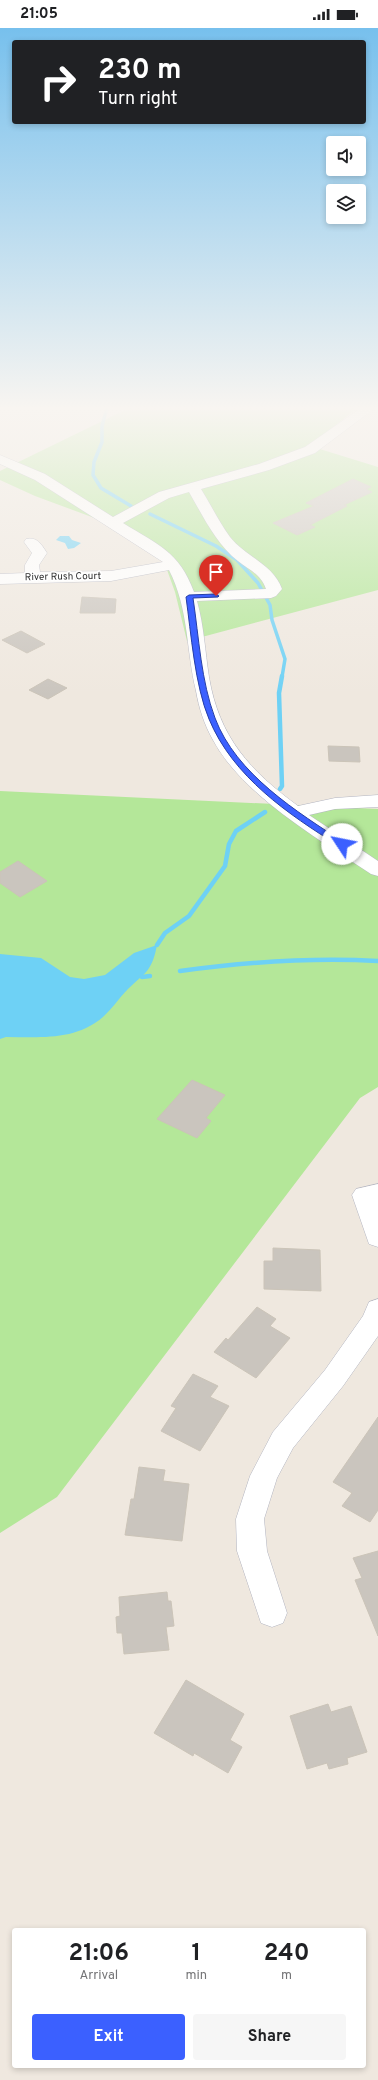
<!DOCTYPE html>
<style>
:root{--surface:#fff;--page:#f6f6f6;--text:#202124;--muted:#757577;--accent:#3b60ff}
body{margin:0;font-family:Overpass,sans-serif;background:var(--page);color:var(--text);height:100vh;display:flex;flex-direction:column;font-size:15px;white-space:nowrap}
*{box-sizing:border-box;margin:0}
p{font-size:13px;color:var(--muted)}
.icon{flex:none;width:22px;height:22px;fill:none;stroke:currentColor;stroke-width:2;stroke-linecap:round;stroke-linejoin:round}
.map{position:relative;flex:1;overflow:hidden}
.drawer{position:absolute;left:12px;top:1900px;width:354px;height:140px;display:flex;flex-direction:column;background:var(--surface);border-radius:4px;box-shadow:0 2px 6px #0003}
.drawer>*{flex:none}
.banner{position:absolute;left:12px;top:12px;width:354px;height:84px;border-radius:4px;box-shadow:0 2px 6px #0003;background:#202124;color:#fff;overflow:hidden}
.buttons{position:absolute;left:326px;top:108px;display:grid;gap:8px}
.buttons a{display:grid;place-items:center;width:40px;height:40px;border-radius:4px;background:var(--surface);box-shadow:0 2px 6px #0003;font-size:20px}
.pin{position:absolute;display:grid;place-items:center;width:34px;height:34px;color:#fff;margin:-41px -17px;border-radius:50% 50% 50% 0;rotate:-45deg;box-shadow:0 0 4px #0007}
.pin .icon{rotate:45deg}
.me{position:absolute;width:44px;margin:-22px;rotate:304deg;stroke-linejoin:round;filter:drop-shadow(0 0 3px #0008)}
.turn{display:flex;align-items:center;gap:14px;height:84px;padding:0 20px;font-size:18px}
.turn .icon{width:52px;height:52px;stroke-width:2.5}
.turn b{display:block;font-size:28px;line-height:34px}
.eta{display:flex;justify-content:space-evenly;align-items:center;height:68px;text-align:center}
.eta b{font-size:24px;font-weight:700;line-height:28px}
.button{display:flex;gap:8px;margin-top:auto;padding:8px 20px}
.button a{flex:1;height:46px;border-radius:4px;background:var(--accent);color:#fff;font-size:16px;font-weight:700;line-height:46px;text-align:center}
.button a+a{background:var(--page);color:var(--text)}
.status{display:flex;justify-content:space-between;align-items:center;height:28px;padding:0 20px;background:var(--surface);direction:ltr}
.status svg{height:11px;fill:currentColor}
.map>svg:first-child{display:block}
</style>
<div class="status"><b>21:05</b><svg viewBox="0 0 49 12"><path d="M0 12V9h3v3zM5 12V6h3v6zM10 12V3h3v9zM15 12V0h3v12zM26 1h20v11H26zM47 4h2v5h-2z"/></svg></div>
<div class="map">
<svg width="378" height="2052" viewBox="0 0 378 2052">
<rect width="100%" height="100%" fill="#efe8df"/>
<g fill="#b4e799">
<polygon points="129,380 357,380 310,418 378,439 378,562 187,613 175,564 162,528 108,495 35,468 0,452 0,443"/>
<polygon points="0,763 378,781 378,1059 360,1070 57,1469 0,1505"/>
</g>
<g fill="#6ed1f5">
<polygon points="60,508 69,508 72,512 81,515 74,520 68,521 65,515 56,512"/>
<path d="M 157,917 C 152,943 146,944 128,961 C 119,970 112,981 103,989 C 75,1013 40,1009 6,1009 L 0,1011 L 0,926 L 41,930 L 70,949 L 84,951 L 105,947 L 134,925 Z"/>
</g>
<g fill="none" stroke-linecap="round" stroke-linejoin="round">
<g stroke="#6ed1f5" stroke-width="3.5">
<polyline points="107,380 102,398 102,414 94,434 93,447 101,460 131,478"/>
<polyline points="150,486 216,518 237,532 258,555 270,577 272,592 285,631 282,649"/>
</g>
<g stroke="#6ed1f5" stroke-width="4.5">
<polyline points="280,761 282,758 279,665 282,648"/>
<polyline points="157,917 165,905 189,888 225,838 229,816 236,803 265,784"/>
<path d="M 180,943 C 246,934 311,929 378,933"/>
<polyline points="142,949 150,948"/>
</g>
</g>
<g fill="#cac5be" stroke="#cbc4b8">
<polygon points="353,451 371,459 366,461 372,464 344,477 347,478 310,497 315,499 297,507 273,495 314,478 306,475"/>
<polygon points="82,569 116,571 115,585 80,585"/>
<polygon points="21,603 45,616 27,625 2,612"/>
<polygon points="48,651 67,660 48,671 29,662"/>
<polygon points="328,718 359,719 360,734 329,733"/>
<polygon points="18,833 47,853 20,869 0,855 0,844"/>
<polygon points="192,1052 225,1067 206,1090 211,1093 197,1110 157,1091"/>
<polygon points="273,1220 320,1222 321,1263 264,1261 264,1233 273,1233"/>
<polygon points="257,1279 276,1291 270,1298 290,1310 256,1350 214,1324 226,1310 228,1312"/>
<polygon points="193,1346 218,1358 210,1369 229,1378 200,1423 161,1403 176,1380 171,1378"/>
<polygon points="378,1389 378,1482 370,1494 342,1478 352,1465 333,1454"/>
<polygon points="139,1439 165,1442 163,1453 189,1456 182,1513 125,1507 131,1471 134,1471"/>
<polygon points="378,1523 378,1608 355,1552 362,1550 353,1530"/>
<polygon points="167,1564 168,1573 171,1573 174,1598 166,1599 169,1622 124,1626 122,1605 117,1605 116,1589 120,1588 119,1569"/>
<polygon points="186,1652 244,1686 230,1712 242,1719 228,1745 194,1725 193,1728 154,1705"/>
<polygon points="328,1676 331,1684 351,1678 367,1724 347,1730 348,1736 329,1741 327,1735 307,1741 290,1688"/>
</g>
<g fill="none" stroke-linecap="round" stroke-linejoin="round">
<g stroke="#b3b5c1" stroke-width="1">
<g id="minor">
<path d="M 361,380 L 375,380 L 315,425 L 269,442 L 201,461 C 211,477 219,494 230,509 C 246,529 273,536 282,561 L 276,568 L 271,570 L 197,573 C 204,598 205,623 209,649 C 219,709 250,743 298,778 L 335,770 L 378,767 L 378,779 L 335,781 L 309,787 L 378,833 L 378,848 L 371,846 C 319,811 243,768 213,712 C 204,696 199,680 196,663 C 186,622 189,581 169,542 L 111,553 L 0,556 L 0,546 L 25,545 L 25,537 L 32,525 L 24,514 L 26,511 C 37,508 42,517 47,525 L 39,537 L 40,544 L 111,543 L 163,534 L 35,452 L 0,436 L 0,427 L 45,446 L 113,489 L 159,464 L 259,436 L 305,419 ZM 189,464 C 203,488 216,516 238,533 C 249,542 261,546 266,561 L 194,564 C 179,523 158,517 123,495 L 169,470 Z"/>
<polygon points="378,1156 378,1219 369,1216 352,1167 356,1161"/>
<polygon points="378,1271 378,1308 343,1358 293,1420 277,1450 264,1491 267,1523 287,1585 283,1595 272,1599 261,1595 237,1523 236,1491 250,1448 273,1404 325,1342 363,1288 369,1274"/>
</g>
</g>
<use href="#minor" fill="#fff" fill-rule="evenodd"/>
</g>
<linearGradient id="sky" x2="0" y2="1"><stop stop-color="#77c0ed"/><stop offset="0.57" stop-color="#f8f5f1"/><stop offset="1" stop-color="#f8f5f1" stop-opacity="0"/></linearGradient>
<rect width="378" height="667" fill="url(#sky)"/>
<path fill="#3b60ff" stroke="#263ea6" d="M 216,566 L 219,568 L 218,569 L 193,570 C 199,610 201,653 215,690 C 236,746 297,784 345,815 L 345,818 L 339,818 C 288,786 233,749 209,691 C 195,658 191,605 186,569 L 189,567 Z"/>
<g text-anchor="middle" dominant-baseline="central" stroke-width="3" stroke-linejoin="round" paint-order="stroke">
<g font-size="10" fill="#2d2d2d" stroke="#fff">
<text transform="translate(63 549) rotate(-1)">River Rush Court</text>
</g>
</g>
</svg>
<div class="buttons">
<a><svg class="icon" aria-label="sound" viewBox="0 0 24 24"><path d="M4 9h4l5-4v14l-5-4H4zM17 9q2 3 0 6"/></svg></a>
<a><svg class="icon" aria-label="layers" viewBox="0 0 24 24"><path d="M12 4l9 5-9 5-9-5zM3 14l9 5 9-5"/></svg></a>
</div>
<div class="pin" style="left:216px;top:568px;background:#d93025"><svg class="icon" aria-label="arrive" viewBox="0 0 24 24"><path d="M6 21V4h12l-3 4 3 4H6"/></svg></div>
<svg class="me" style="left:342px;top:816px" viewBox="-20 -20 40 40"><circle r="19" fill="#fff"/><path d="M0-13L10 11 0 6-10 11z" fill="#3b60ff"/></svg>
<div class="banner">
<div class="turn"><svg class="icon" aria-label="right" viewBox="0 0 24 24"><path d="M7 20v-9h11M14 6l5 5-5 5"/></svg><div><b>230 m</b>Turn right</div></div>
</div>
<section class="drawer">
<div class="eta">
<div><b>21:06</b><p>Arrival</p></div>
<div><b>1</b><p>min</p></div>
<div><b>240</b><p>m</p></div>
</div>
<div class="button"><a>Exit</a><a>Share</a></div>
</section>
</div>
